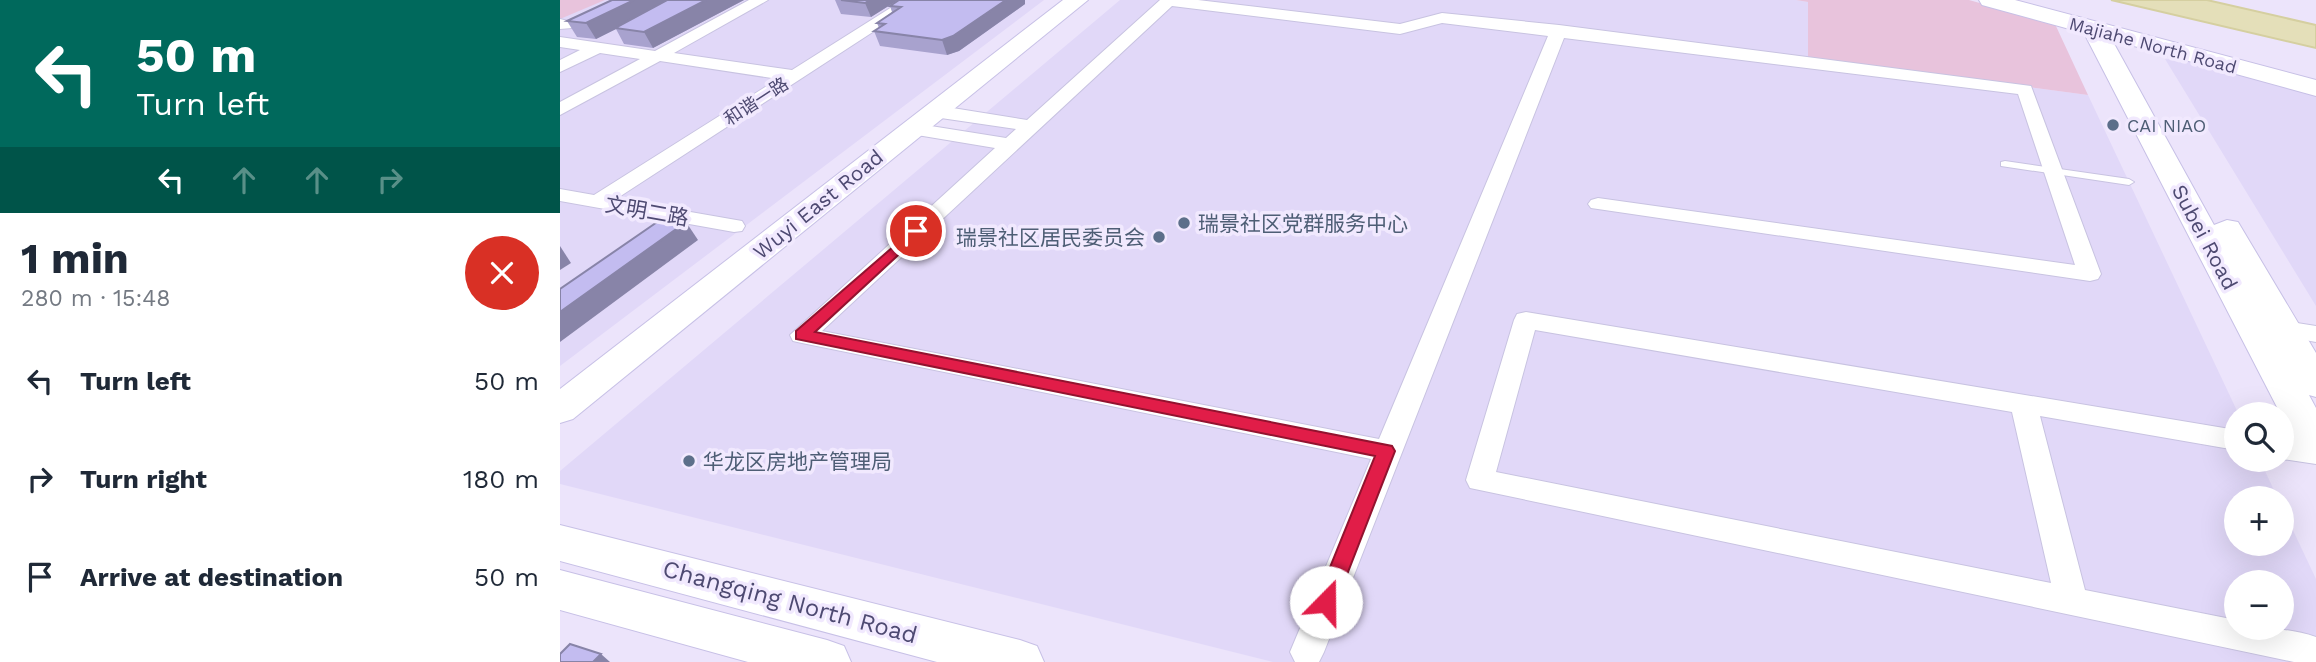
<!DOCTYPE html>
<meta charset="utf-8">
<style>
:root{--surface:#fff;--page:#f2f2f3;--text:#1f2937;--muted:#747a83}
body{margin:0;font-family:"Work Sans","Noto Sans SC",sans-serif;background:var(--page);color:var(--text);height:100vh;display:flex;flex-direction:column;font-size:26px;white-space:nowrap}
*{box-sizing:border-box;margin:0}
p{font-size:23px;color:var(--muted)}
.icon{flex:none;width:38px;height:38px;fill:none;stroke:currentColor;stroke-width:2;stroke-linecap:round;stroke-linejoin:round}
.map{position:relative;flex:1;overflow:hidden}
.details{display:flex;flex-direction:column;background:var(--surface);width:560px}
.details>*{flex:none}
.top-card{background:#00695c;color:#fff;overflow:hidden}
.buttons{position:absolute;left:1664px;top:402px;display:grid;gap:14px}
.buttons a{display:grid;place-items:center;width:70px;height:70px;border-radius:50%;background:var(--surface);box-shadow:0 7px 28px #0002;font-size:35px}
.pin{position:absolute;display:grid;place-items:center;width:60px;height:60px;color:#fff;margin:-30px;border:4px solid #fff;border-radius:50%;box-shadow:0 2px 7px #0007}
.me{position:absolute;width:77px;margin:-38px;rotate:22deg;stroke-linejoin:round;filter:drop-shadow(0 0 5px #0008)}
.turn{display:flex;align-items:center;gap:24px;height:147px;padding:0 21px;font-size:32px}
.turn .icon{width:91px;height:91px;stroke-width:2.5}
.turn b{display:block;font-size:49px;line-height:60px}
.lanes{display:flex;align-items:center;height:66px;padding:0 21px;background:#0003;justify-content:center;gap:35px;direction:ltr}
.lanes .off{opacity:.35}
.round{display:grid;place-items:center;flex:none;width:74px;height:74px;border-radius:37px;background:var(--page)}
.overview{display:flex;align-items:center;justify-content:space-between;height:119px;padding:0 21px}
h1{font-size:42px;font-weight:700;line-height:52px}
ul{padding:0;list-style:none}
li{display:flex;align-items:center;gap:21px;height:98px;padding:0 21px}
li div{flex:1}
li b{display:block;font-size:26px}
li em{font-style:normal}
main{display:flex;flex:1;min-height:0}
.map>svg:first-child{display:block}
</style>
<main>
<section class="details">
<div class="top-card">
<div class="turn"><svg class="icon" aria-label="left" viewBox="0 0 24 24"><path d="M17 20v-9H6M10 6l-5 5 5 5"/></svg><div><b>50 m</b>Turn left</div></div>
<div class="lanes"><svg class="icon" aria-label="left" viewBox="0 0 24 24"><path d="M17 20v-9H6M10 6l-5 5 5 5"/></svg><svg class="icon off" aria-label="ahead" viewBox="0 0 24 24"><path d="M12 20V5M6 11l6-6 6 6"/></svg><svg class="icon off" aria-label="ahead" viewBox="0 0 24 24"><path d="M12 20V5M6 11l6-6 6 6"/></svg><svg class="icon off" aria-label="right" viewBox="0 0 24 24"><path d="M7 20v-9h11M14 6l5 5-5 5"/></svg></div>
</div>
<div class="overview"><div><h1>1 min</h1><p>280 m · 15:48</p></div><a class="round" style="background:#d93025;color:#fff"><svg class="icon" aria-label="close" viewBox="0 0 24 24"><path d="M6 6l12 12M18 6L6 18"/></svg></a></div>
<ul>
<li><svg class="icon" aria-label="left" viewBox="0 0 24 24"><path d="M17 20v-9H6M10 6l-5 5 5 5"/></svg><div><b>Turn left</b></div><em>50 m</em></li>
<li><svg class="icon" aria-label="right" viewBox="0 0 24 24"><path d="M7 20v-9h11M14 6l5 5-5 5"/></svg><div><b>Turn right</b></div><em>180 m</em></li>
<li><svg class="icon" aria-label="arrive" viewBox="0 0 24 24"><path d="M6 21V4h12l-3 4 3 4H6"/></svg><div><b>Arrive at destination</b></div><em>50 m</em></li>
</ul>
</section>
<div class="map">
<svg width="1756" height="662" viewBox="0 0 1756 662">
<rect width="100%" height="100%" fill="#ece4fb"/>
<g fill="#e1d8f8" fill-rule="evenodd">
<polygon points="0,0 484,0 0,366"/>
<path d="M 560,0 L 1236,0 L 1248,2 L 1249,58 L 1528,95 L 1679,415 L 1676,460 L 1700,460 L 1718,499 L 1676,499 L 1676,544 L 1722,544 L 1722,507 L 1756,579 L 1756,662 L 713,662 L 0,484 L 0,471 ZM 1676,583 L 1722,583 L 1722,628 L 1676,628 Z"/>
<polygon points="1605,59 1624,60 1756,96 1756,306"/>
</g>
<g fill="#e8c3dc">
<polygon points="0,0 45,0 0,19"/>
<polygon points="1236,0 1409,0 1495,24 1528,95 1248,58 1248,2"/>
</g>
<polygon fill="#e4dfb9" stroke="#d5cfa0" stroke-width="2" points="1551,0 1647,0 1756,25 1756,48"/>
<g fill="none" stroke-linecap="round" stroke-linejoin="round">
<g stroke="#c8c3e1" stroke-width="2">
<polygon id="lane" points="1445,161 1569,179 1574,182 1569,185 1441,166 1441,162"/>
</g>
<g stroke="#c8c3e1" stroke-width="2">
<g id="street">
<polygon points="189,0 208,0 114,53 232,70 343,0 362,0 56,199 182,221 185,226 182,231 174,232 0,201 0,189 34,195 218,79 100,61 0,115 0,102 80,59 40,53 0,72 0,60 20,50 0,47 0,37 95,51"/>
<path d="M 600,0 L 638,0 L 840,24 L 882,13 L 999,25 L 1471,86 L 1541,274 L 1538,279 L 1530,281 L 1031,208 L 1028,204 L 1031,200 L 1038,198 L 1515,265 L 1458,94 L 1004,38 L 764,652 L 759,662 L 735,662 L 730,652 L 811,459 L 242,343 L 233,341 L 230,335 L 435,148 L 345,133 L 343,129 L 345,125 L 352,123 L 446,138 L 456,129 L 374,117 L 365,111 L 374,105 L 467,120 ZM 612,6 L 840,34 L 882,23 L 988,36 L 819,439 L 262,331 Z"/>
<polygon points="0,19 12,22 14,25 12,28 0,29"/>
<path d="M 966,312 L 1676,430 L 1676,450 L 1480,416 L 1525,590 L 1676,620 L 1676,628 C 1704,628 1730,628 1756,637 L 1756,662 L 1734,662 L 910,488 L 906,480 L 954,320 L 957,314 ZM 975,330 L 1452,412 L 1491,583 L 936,472 Z"/>
<polygon points="1725,321 1756,326 1756,342 1716,335 1713,329 1716,323"/>
<polygon points="1722,437 1756,442 1756,464 1722,459"/>
</g>
</g>
<g stroke="#c7c0e6" stroke-width="2">
<g id="secondary">
<polygon points="503,0 528,0 13,419 0,423 0,389"/>
<polygon points="1419,0 1455,0 1756,80 1756,96 1552,40 1654,225 1667,220 1678,222 1756,353 1756,397 1749,395 1756,408 1756,459 1742,455 1736,444 1524,33 1422,5"/>
<polygon points="0,525 460,640 477,646 484,662 377,662 0,561"/>
<polygon points="0,570 267,640 284,646 291,662 188,662 0,610"/>
</g>
</g>
<use href="#lane" fill="#fff" fill-rule="evenodd"/>
<use href="#street" fill="#fff" fill-rule="evenodd"/>
<use href="#secondary" fill="#fff" fill-rule="evenodd"/>
</g>
<g fill="#a8a2ce">
<polygon points="52,0 184,0 93,48 64,44 56,29 36,39 17,37 7,21"/>
<polygon points="275,0 338,0 311,17 281,14"/>
<polygon points="339,0 465,0 465,4 399,51 387,55 320,46 314,31 319,28 317,23 332,12 330,6"/>
</g>
<g fill="#8884a8">
<polygon points="74,0 113,0 55,28 56,29 36,39 26,23"/>
<polygon points="146,0 184,0 93,48 84,32"/>
<polygon points="310,0 338,0 311,17 305,3"/>
<polygon points="446,0 465,0 465,4 399,51 387,55 382,40"/>
<polygon points="126,222 138,240 0,342 0,312"/>
<polygon points="0,246 11,263 0,270"/>
<polygon points="41,654 50,662 33,662"/>
</g>
<g fill="#c3bcf0" stroke="#8884a8" stroke-width="2">
<polygon points="52,0 74,0 26,23 7,21"/>
<polygon points="107,0 146,0 84,32 55,28"/>
<polygon points="281,0 310,0 305,3"/>
<polygon points="339,0 446,0 393,36 382,40 314,31 325,24 317,23 341,7 330,6"/>
<polygon points="103,218 126,222 0,312 0,289"/>
<polygon points="10,644 41,654 33,662 0,662 0,654"/>
</g>
<polygon fill="#e11d48" stroke="#92132f" stroke-width="2" points="356,227 363,231 361,234 255,332 832,446 835,451 774,608 766,611 759,608 756,602 815,456 236,339 236,331"/>
<g fill="#5c6f8a" stroke="#f1e9fe" stroke-width="2.5">
<circle cx="1553" cy="125" r="7"/>
<circle cx="624" cy="223" r="7"/>
<circle cx="599" cy="237" r="7"/>
<circle cx="129" cy="461" r="7"/>
</g>
<g text-anchor="middle" dominant-baseline="central" stroke-width="7" stroke-linejoin="round" paint-order="stroke">
<g font-size="18" fill="#4e4a72" stroke="#f1e9fe">
<text transform="translate(1593 45) rotate(15)">Majiahe North Road</text>
<text transform="translate(196 101) rotate(-33)">和谐一路</text>
</g>
<g font-size="18" fill="#4e5e75" stroke="#f1e9fe" text-anchor="start">
<text x="1567" y="125">CAI NIAO</text>
</g>
<g font-size="21" fill="#4e4a72" stroke="#f1e9fe">
<text transform="translate(258 204) rotate(-39)">Wuyi East Road</text>
<text transform="translate(87 211) rotate(10)">文明二路</text>
<text transform="translate(1645 237) rotate(62)">Subei Road</text>
</g>
<g font-size="21" fill="#4e5e75" stroke="#f1e9fe" text-anchor="start">
<text x="638" y="223">瑞景社区党群服务中心</text>
<text x="585" y="237" text-anchor="end">瑞景社区居民委员会</text>
<text x="143" y="461">华龙区房地产管理局</text>
</g>
<g font-size="24" fill="#4e4a72" stroke="#f1e9fe">
<text transform="translate(230 602) rotate(15)">Changqing North Road</text>
</g>
</g>
</svg>
<div class="buttons">
<a><svg class="icon" aria-label="search" viewBox="0 0 24 24"><circle cx="10" cy="10" r="6"/><path d="M15 15l6 6"/></svg></a>
<a>+</a>
<a>−</a>
</div>
<div class="pin" style="left:356px;top:231px;background:#d93025"><svg class="icon" aria-label="arrive" viewBox="0 0 24 24"><path d="M6 21V4h12l-3 4 3 4H6"/></svg></div>
<svg class="me" style="left:766px;top:602px" viewBox="-20 -20 40 40"><circle r="19" fill="#fff"/><path d="M0-13L10 11 0 6-10 11z" fill="#e11d48"/></svg>
</div>
</main>
